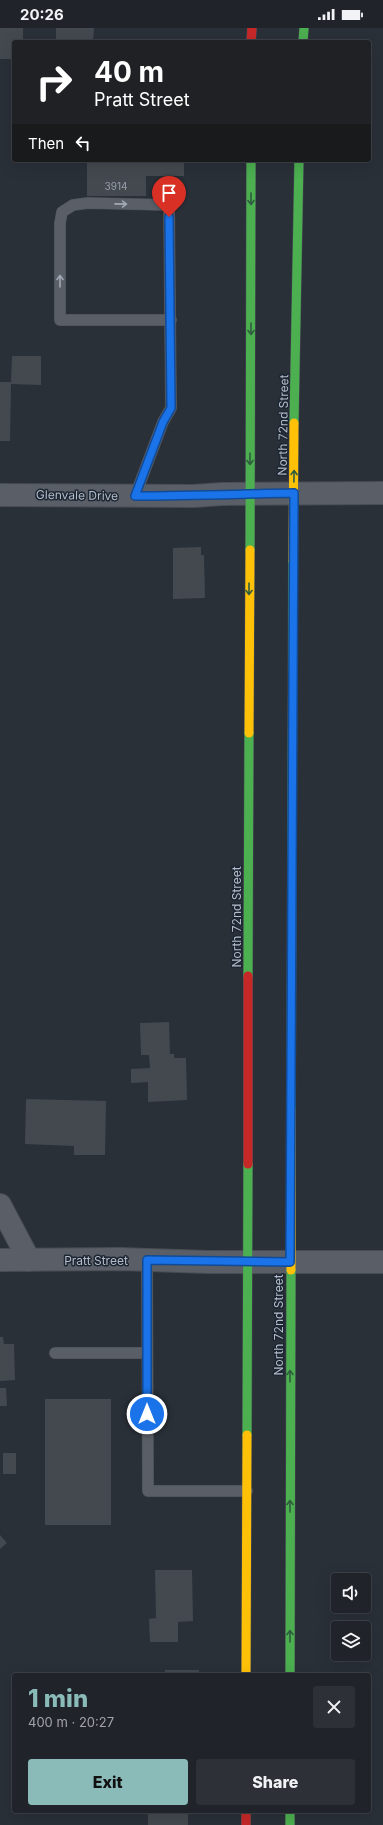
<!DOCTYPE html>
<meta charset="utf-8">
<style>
:root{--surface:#20242a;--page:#2d3036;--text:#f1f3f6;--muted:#a2a4a8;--line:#3d4147;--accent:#8bbbb9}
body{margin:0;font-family:Inter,sans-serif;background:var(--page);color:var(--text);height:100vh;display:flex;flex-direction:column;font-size:15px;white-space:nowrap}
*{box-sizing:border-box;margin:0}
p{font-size:13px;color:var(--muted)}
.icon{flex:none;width:22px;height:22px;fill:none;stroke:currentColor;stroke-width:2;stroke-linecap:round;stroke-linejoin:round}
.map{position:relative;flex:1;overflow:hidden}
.sheet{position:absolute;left:12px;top:1645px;width:359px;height:140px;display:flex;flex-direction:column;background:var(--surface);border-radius:4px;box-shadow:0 4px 16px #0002,0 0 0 1px var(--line)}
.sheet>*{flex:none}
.top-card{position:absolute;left:12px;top:12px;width:359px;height:122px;border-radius:4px;box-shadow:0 4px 16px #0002,0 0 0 1px var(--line);background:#202124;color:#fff;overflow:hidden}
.controls{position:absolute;left:331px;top:1545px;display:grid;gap:8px}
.controls a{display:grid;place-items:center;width:40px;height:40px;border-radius:4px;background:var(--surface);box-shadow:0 4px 16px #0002,0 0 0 1px var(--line);font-size:20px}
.pin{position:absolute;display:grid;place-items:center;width:34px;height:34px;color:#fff;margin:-41px -17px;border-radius:50% 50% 50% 0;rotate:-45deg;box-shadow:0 0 4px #0007}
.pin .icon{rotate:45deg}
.me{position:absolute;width:44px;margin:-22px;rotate:0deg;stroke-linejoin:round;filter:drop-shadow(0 0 3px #0008)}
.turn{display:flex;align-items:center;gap:14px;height:84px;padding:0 16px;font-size:18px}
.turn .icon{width:52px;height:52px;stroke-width:2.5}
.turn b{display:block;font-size:28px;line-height:34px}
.then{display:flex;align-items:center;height:38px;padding:0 16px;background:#0003;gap:8px;font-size:15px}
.round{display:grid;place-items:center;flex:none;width:42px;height:42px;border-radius:4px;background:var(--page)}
.head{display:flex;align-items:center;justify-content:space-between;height:68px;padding:0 16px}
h1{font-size:24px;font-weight:800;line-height:30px;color:var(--accent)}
.action{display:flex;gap:8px;margin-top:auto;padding:8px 16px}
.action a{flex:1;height:46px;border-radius:4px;background:var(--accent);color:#111;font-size:16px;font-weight:800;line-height:46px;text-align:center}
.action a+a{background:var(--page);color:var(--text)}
.status{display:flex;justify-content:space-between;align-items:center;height:28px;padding:0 20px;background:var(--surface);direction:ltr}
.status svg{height:11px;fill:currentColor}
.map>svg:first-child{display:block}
</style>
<div class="status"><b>20:26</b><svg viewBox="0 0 49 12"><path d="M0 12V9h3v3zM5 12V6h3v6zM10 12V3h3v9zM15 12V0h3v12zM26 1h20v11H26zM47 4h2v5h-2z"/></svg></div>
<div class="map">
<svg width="383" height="1797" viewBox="0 0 383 1797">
<rect width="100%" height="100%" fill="#2a3038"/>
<g fill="#444950">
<polygon points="0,0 23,0 23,14 14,14 14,31 0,31"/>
<polygon points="56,0 94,0 93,14 56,14"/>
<polygon points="87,132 184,132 184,148 146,148 146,168 87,168"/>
<polygon points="12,328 41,328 41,357 11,356 10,413 0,413 0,354 11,354"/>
<polygon points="201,519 201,527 204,527 205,570 173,571 173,520"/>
<polygon points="169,994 170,1026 174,1026 174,1030 186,1030 187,1072 148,1074 148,1054 131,1055 131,1041 150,1040 149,1027 141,1027 140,995"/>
<polygon points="26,1071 106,1073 105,1127 74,1127 74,1118 25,1116"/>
<polygon points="0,1309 3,1309 4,1316 14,1316 15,1352 0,1353"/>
<polygon points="0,1360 6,1360 7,1378 0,1378"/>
<rect x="45" y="1371" width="66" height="126"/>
<rect x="3" y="1425" width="13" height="21"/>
<polygon points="0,1507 7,1515 0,1521"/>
<polygon points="155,1542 192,1542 193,1593 178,1594 178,1614 150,1614 149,1591 156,1590"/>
<rect x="165" y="1642" width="34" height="5"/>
<rect x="148" y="1783" width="40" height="14"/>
</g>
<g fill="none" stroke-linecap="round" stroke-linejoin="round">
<g stroke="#484c53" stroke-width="12">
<g id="lane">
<polyline points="135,468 163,394 171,380 169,177 88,175 73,177 62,184 60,195 60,292 171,292"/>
<polyline points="147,1232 148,1463 247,1463"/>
<polyline points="55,1325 147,1325"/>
</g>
</g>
<g stroke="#484c53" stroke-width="24">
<g id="street">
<polyline points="0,467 194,468 222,466 383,465"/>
<polyline points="0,1177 29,1232"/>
<polyline points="0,1232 120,1231 208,1234 383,1234"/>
</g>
</g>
<g stroke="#484c55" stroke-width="10">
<g id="fast">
<polyline points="303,14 304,0"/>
<polyline points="294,395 299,132"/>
<polyline points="250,522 251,132"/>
<polyline points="248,948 249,705"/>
<polyline points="291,1081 293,533"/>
<polyline points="247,1407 248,1136"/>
<polyline points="290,1647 291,1242"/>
<polyline points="290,1783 290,1797"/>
</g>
</g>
<g stroke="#484c55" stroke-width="10">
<g id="slow">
<polyline points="293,533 294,395"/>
<polyline points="249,705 250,522"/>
<polyline points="291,1242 291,1081"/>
<polyline points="246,1647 247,1407"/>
</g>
</g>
<g stroke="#484c55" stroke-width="10">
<g id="jam">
<polyline points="251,14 252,0"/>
<polyline points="248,1136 248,948"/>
<polyline points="246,1783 246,1797"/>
</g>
</g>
<use href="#lane" stroke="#5a5e66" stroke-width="11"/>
<use href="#street" stroke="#5a5e66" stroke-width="22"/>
<use href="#fast" stroke="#4caf50" stroke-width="9"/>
<use href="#slow" stroke="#ffc107" stroke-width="9"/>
<use href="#jam" stroke="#c62828" stroke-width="9"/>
</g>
<defs><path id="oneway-shaft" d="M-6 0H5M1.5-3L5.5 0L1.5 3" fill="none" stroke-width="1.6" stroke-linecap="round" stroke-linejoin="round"/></defs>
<g stroke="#305d3f">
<use href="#oneway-shaft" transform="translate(251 171) rotate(90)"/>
<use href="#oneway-shaft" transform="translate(251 301) rotate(90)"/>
<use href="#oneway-shaft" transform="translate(250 431) rotate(90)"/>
<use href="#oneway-shaft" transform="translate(294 448) rotate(-89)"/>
<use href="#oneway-shaft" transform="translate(249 561) rotate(90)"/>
<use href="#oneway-shaft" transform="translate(290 1348) rotate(-90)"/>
<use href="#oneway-shaft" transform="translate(290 1478) rotate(-90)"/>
<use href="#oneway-shaft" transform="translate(290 1608) rotate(-90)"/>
</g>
<g stroke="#a2a9b5">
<use href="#oneway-shaft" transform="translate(121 176) rotate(1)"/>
<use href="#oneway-shaft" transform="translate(60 253) rotate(-90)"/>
</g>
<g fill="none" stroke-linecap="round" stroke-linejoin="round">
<g stroke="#114b97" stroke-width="10">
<path id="route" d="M 147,1386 L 147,1232 L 290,1234 L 294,465 C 241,466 188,468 135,468 L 163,394 L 171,380 L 169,189"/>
</g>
<use href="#route" stroke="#1a73e8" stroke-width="7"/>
</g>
<g text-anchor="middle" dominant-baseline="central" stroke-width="3" stroke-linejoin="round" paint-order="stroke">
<g font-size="10" fill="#989fab">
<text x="116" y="158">3914</text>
</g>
<g font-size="12" fill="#b4bcc9" stroke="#1d2633">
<text transform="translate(283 397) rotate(-89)">North 72nd Street</text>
<text transform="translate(77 467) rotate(1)">Glenvale Drive</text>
<text transform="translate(236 889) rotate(-90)">North 72nd Street</text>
<text x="96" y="1232">Pratt Street</text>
<text transform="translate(278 1297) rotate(-90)">North 72nd Street</text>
</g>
</g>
</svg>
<div class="controls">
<a><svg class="icon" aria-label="sound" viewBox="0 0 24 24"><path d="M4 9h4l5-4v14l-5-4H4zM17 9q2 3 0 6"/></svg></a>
<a><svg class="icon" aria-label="layers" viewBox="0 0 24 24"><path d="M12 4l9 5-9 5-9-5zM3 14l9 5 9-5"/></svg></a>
</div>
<div class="pin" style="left:169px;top:189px;background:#d93025"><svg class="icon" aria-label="arrive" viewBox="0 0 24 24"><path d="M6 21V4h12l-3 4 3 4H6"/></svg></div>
<svg class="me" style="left:147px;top:1386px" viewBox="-20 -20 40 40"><circle r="17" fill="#1a73e8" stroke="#fff" stroke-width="3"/><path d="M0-11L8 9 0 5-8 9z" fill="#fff"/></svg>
<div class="top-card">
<div class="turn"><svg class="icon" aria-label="right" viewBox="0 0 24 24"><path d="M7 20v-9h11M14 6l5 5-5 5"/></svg><div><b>40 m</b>Pratt Street</div></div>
<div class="then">Then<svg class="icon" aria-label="left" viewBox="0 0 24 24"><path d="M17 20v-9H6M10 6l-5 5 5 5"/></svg></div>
</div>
<section class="sheet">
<div class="head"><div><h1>1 min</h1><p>400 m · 20:27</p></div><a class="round"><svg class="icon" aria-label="close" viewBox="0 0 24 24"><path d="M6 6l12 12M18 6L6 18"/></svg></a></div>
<div class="action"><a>Exit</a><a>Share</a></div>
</section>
</div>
